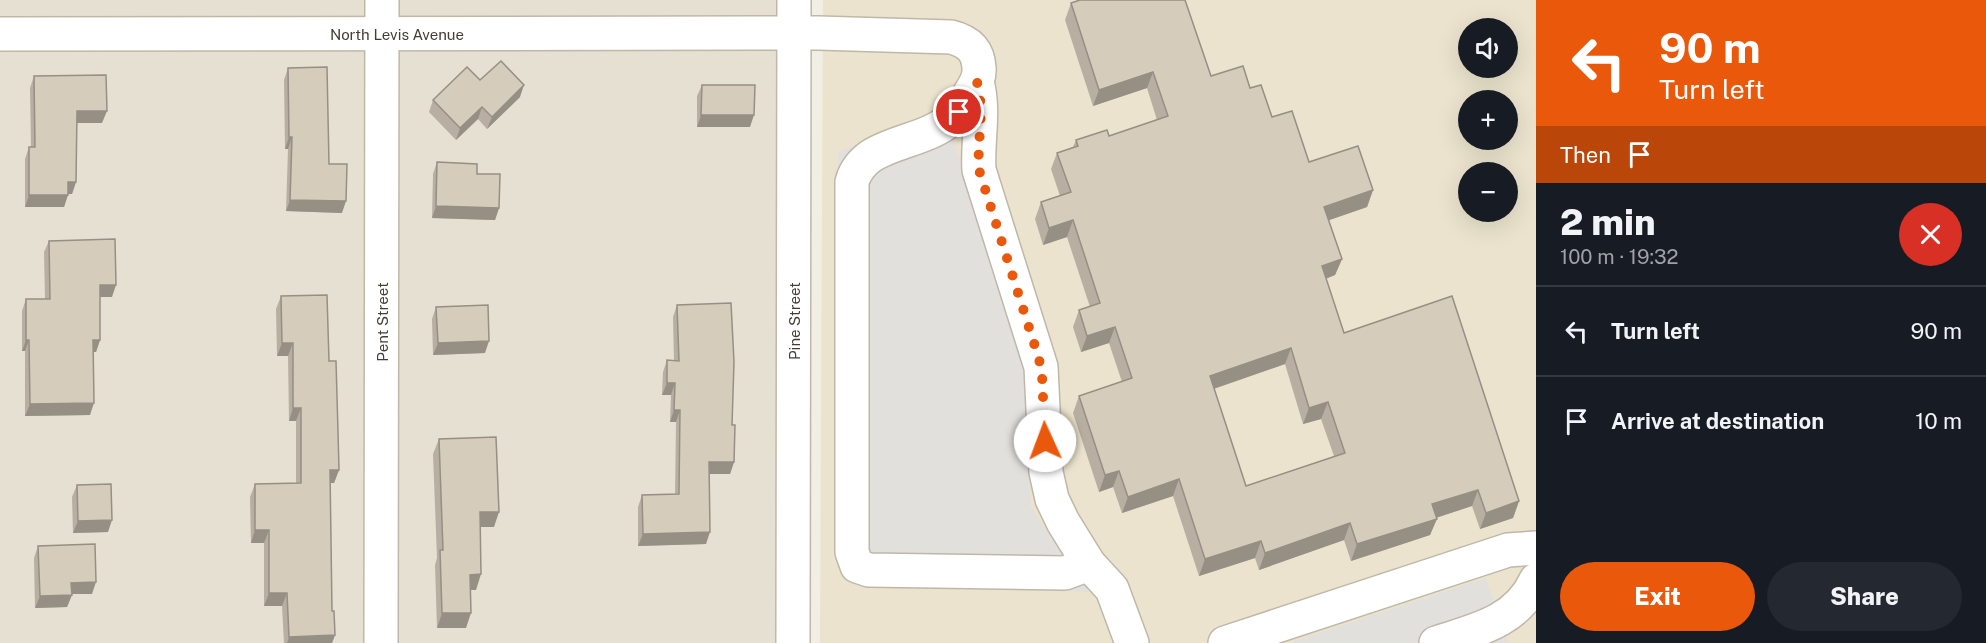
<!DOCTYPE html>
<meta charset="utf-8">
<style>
:root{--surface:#171b24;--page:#242831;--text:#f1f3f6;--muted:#9ea1a6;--line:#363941;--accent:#ea580c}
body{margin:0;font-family:"Public Sans",sans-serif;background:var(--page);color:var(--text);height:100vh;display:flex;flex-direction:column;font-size:22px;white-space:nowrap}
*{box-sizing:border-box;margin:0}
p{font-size:20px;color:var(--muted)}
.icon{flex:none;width:33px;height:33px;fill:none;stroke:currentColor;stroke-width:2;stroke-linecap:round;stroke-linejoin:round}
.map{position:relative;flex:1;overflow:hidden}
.details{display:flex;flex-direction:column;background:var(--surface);width:450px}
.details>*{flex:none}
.guide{background:#ea580c;color:#fff;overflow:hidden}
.buttons{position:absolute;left:1458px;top:18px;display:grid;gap:12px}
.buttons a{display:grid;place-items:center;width:60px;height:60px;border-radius:50%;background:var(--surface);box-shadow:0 6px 24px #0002;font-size:30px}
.pin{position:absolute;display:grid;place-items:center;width:51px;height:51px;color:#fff;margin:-26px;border:3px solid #fff;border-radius:50%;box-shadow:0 2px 6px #0007}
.me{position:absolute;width:66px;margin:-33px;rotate:358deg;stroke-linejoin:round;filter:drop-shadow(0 0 4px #0008)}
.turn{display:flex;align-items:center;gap:21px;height:126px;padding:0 24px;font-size:27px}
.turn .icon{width:78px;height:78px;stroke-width:2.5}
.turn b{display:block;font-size:42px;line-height:51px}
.then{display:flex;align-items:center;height:57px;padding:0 24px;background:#0003;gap:12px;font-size:22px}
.round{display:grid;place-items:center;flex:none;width:63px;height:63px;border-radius:32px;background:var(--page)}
.overview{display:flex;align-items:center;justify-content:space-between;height:102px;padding:0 24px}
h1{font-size:36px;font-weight:800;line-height:45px}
.button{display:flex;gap:12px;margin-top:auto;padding:12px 24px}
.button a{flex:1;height:69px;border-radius:36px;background:var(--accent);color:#fff;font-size:24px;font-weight:800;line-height:69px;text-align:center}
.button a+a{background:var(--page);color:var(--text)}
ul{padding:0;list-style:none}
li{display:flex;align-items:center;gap:18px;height:90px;padding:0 24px;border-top:2px solid var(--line)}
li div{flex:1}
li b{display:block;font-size:22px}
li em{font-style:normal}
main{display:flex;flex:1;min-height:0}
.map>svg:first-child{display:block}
</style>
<main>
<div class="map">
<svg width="1536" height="643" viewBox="0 0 1536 643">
<rect width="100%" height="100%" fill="#f1eee3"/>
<g fill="#e5e0d2">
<polygon points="0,0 366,0 367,20 0,20"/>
<polygon points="398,0 778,0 779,19 398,20"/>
<polygon points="0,48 367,48 365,643 0,643"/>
<polygon points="398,48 779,48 777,643 396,643"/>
</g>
<path fill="#ebe3cd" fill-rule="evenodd" d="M 823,0 L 1536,0 L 1536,643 L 820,643 ZM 1468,28 L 1508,28 L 1508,68 L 1468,68 ZM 1468,100 L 1508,100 L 1508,140 L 1468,140 ZM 1468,172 L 1508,172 L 1508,212 L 1468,212 Z"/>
<g fill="#e2e0dc">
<polygon points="945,111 1026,378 1031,507 1089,592 858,586 835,556 838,152"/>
<polygon points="1486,578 1508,643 1289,643"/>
</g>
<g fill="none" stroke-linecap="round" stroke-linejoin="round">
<g stroke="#bfb8a9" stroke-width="36">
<g id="minor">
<path d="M 0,34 L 818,33 L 951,37 C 967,41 978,49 979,68 C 980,78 975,85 970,93 C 964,103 959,112 951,119 C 930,138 894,141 871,156 C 861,163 855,171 852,182 L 852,552 L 857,566 L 869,570 L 1065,573 L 1089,564"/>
<path d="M 977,82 C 985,111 977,141 979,170 L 1041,367 L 1046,472 L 1052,499 L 1063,522 L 1089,564 L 1112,589 L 1132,643"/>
<polyline points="381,643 382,0"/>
<polyline points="793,643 794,0"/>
<polyline points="1225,643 1508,550 1536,548"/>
<path d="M 1436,643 C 1476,630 1517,622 1536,580"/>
</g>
</g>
<use href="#minor" stroke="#fff" stroke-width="33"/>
</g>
<g fill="#b8afa2" fill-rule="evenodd">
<path d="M 1071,3 L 1211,76 L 1250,88 L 1272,117 L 1309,162 L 1373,190 L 1367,207 L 1329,220 L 1342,259 L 1335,275 L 1326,279 L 1344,333 L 1519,501 L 1513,518 L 1480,529 L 1472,506 L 1436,518 L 1430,535 L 1351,561 L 1344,540 L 1259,570 L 1255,558 L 1199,576 L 1173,496 L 1122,513 L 1113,487 L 1099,492 L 1073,413 L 1079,396 L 1122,382 L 1109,343 L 1081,352 L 1073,327 L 1079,310 L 1090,307 L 1067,237 L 1043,245 L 1035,219 L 1041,202 L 1060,196 L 1051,169 L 1057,153 L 1073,147 L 1076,140 L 1109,136 L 1157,120 L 1147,88 L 1093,106 L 1065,20 ZM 1285,364 L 1303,424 L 1321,419 L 1334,456 L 1246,486 L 1214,389 Z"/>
<polygon points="288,68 329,164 342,213 286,211 288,149 285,149 284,80"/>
<polygon points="34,76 102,123 77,123 76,182 72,194 68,194 64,207 25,207 25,159 29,147 31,147 30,88"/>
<polygon points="480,80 520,97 487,129 478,119 456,140 429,112 433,100"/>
<polygon points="702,85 750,127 697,127 697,96"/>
<polygon points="437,162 477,174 499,208 495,220 432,218 433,174"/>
<polygon points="49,241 112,297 100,297 100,340 96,352 93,352 90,415 25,416 25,351 22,351 22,311 26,299 45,299 44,252"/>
<polygon points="281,296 329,361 339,470 334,483 330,483 332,611 335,635 332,643 284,643 282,606 264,606 264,543 251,543 250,497 255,484 296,483 296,421 289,421 288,356 277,356 276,309"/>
<polygon points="677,305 732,425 734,462 730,474 709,474 706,544 638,546 638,507 642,495 675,495 676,422 670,422 671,395 662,395 663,372 667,360 674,361 673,317"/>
<polygon points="436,307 485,353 433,355 432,319"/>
<polygon points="439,439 494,527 481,527 476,590 471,590 466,628 437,628 435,565 437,558 433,454"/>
<polygon points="77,485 108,532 73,533 72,497"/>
<polygon points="38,546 92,594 72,594 67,607 35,608 34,558"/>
</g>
<g fill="#968f84">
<polygon points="1153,72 1147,88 1093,106 1099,90"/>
<polygon points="524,85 520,97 487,129 492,117"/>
<polygon points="482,107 478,119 456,140 460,128"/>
<polygon points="77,111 107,111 102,123 73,123"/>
<polygon points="701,115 754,115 750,127 697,127"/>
<polygon points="289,137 292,137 288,149 285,149"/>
<polygon points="68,182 76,182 72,194 64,194"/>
<polygon points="1373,190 1367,207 1318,224 1324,207"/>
<polygon points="29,195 68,195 64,207 25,207"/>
<polygon points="290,200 346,201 342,213 286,211"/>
<polygon points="436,206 499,208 495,220 432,218"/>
<polygon points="1073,220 1067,237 1043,245 1049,228"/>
<polygon points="1342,259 1335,275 1316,282 1322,266"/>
<polygon points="100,285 116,285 112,297 96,297"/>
<polygon points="1115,327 1109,343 1081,352 1087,336"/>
<polygon points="26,340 29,340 25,351 22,351"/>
<polygon points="93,340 100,340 96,352 89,352"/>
<polygon points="489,341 485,353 433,355 438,343"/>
<polygon points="282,343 293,343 288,356 277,356"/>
<polygon points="1291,348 1285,364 1204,392 1210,376"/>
<polygon points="667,383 675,383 671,395 662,395"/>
<polygon points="1328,402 1321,419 1303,424 1309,408"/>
<polygon points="94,403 90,415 25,416 30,404"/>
<polygon points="293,408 301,408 296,421 289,421"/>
<polygon points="674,410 680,410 676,422 670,422"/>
<polygon points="709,462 734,462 730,474 705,474"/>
<polygon points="330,470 339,470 334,483 325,483"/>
<polygon points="1119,471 1113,487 1099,492 1105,475"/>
<polygon points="1179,479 1173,496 1122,513 1128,497"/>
<polygon points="1478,490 1472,506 1426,521 1432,504"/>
<polygon points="1519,501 1513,518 1480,529 1486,513"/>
<polygon points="480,512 499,512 494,527 475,527"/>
<polygon points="1437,519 1430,535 1351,561 1357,544"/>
<polygon points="112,520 108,532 73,533 78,521"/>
<polygon points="1350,523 1344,540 1259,570 1265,553"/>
<polygon points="255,530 269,530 264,543 251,543"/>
<polygon points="710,532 706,544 638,546 643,534"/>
<polygon points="1261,541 1255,558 1199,576 1205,559"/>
<polygon points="481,574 476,590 465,590 470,575"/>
<polygon points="96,582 92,594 67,594 71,583"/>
<polygon points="269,593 287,593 282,606 264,606"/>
<polygon points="72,595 67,607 35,608 40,596"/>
<polygon points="442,613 471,613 466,628 437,628"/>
<polygon points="335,635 332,643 287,643 289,637"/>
</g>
<g fill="#d6ccbc" stroke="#968f84" stroke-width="1.5" fill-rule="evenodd">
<path d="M 1080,0 L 1185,0 L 1211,76 L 1243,66 L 1250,88 L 1261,85 L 1272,117 L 1292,111 L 1309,162 L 1358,146 L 1373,190 L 1324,207 L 1342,259 L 1322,266 L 1344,333 L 1452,296 L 1519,501 L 1486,513 L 1478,490 L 1432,504 L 1437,519 L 1357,544 L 1350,523 L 1265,553 L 1261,541 L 1205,559 L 1179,479 L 1128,497 L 1119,471 L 1105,475 L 1079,396 L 1132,378 L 1115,327 L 1087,336 L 1079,310 L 1100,303 L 1073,220 L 1049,228 L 1041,202 L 1071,192 L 1057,153 L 1078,146 L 1076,140 L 1107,130 L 1109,136 L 1168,116 L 1153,72 L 1099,90 L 1071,3 ZM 1291,348 L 1309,408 L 1328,402 L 1345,453 L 1246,486 L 1210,376 Z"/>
<polygon points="501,61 524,85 492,117 482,107 460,128 433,100 467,67 480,80"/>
<polygon points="327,67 329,164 347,164 346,201 290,200 292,137 289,137 288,68"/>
<polygon points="106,75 107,111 77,111 76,182 68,182 68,195 29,195 29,147 35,147 34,76"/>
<polygon points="702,85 755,85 754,115 701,115"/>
<polygon points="437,162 477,164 477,174 500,174 499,208 436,206"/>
<polygon points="115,239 116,285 100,285 100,340 93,340 94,403 30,404 29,340 26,340 26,299 50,299 49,241"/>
<polygon points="327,295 329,361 336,361 338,432 339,470 330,470 332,611 334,611 335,635 289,637 287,593 269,593 269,530 255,530 255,484 301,483 301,408 293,408 293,343 282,343 281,296"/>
<polygon points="731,303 734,362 732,425 735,425 734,462 709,462 710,532 643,534 642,495 679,494 680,410 674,410 675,383 667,383 667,360 679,361 677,305"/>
<polygon points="488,305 489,341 438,343 436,307"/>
<polygon points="496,437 499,512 480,512 481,574 470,575 471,613 442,613 440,550 443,550 439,439"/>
<polygon points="111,484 112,520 78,521 77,485"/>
<polygon points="95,544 96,582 71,583 72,595 40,596 38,546"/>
</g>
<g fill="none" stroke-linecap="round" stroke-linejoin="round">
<path stroke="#ea580c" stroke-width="10" stroke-dasharray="0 18" d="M 959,112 L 977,82 C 985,111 977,140 979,170 L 1039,359 L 1042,375 L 1045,441"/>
</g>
<g text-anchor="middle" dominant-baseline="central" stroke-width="6" stroke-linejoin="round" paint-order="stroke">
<g font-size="15" fill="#433e34" stroke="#fff">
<text x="397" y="34">North Levis Avenue</text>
<text transform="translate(794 321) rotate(-90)">Pine Street</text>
<text transform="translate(382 322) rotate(-90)">Pent Street</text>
</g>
</g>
</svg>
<div class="buttons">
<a><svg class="icon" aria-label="sound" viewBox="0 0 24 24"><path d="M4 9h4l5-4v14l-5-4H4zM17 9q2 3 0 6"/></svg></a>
<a>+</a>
<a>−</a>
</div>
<div class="pin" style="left:959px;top:112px;background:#d93025"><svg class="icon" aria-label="arrive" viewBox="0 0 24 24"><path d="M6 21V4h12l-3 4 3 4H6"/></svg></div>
<svg class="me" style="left:1045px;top:441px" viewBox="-20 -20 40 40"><circle r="19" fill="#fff"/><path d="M0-13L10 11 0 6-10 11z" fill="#ea580c"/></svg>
</div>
<section class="details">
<div class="guide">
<div class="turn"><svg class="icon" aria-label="left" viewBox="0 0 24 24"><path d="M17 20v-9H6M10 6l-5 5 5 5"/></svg><div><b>90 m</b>Turn left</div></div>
<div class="then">Then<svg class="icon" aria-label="arrive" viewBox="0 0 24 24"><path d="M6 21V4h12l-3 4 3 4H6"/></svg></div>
</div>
<div class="overview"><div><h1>2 min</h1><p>100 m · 19:32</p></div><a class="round" style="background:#d93025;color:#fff"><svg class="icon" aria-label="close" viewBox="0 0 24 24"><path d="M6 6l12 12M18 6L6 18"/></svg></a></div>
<ul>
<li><svg class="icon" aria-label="left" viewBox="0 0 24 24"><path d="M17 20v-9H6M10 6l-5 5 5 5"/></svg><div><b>Turn left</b></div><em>90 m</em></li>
<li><svg class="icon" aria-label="arrive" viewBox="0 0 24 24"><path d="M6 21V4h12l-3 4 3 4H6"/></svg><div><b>Arrive at destination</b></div><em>10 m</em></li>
</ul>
<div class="button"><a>Exit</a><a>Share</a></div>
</section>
</main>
